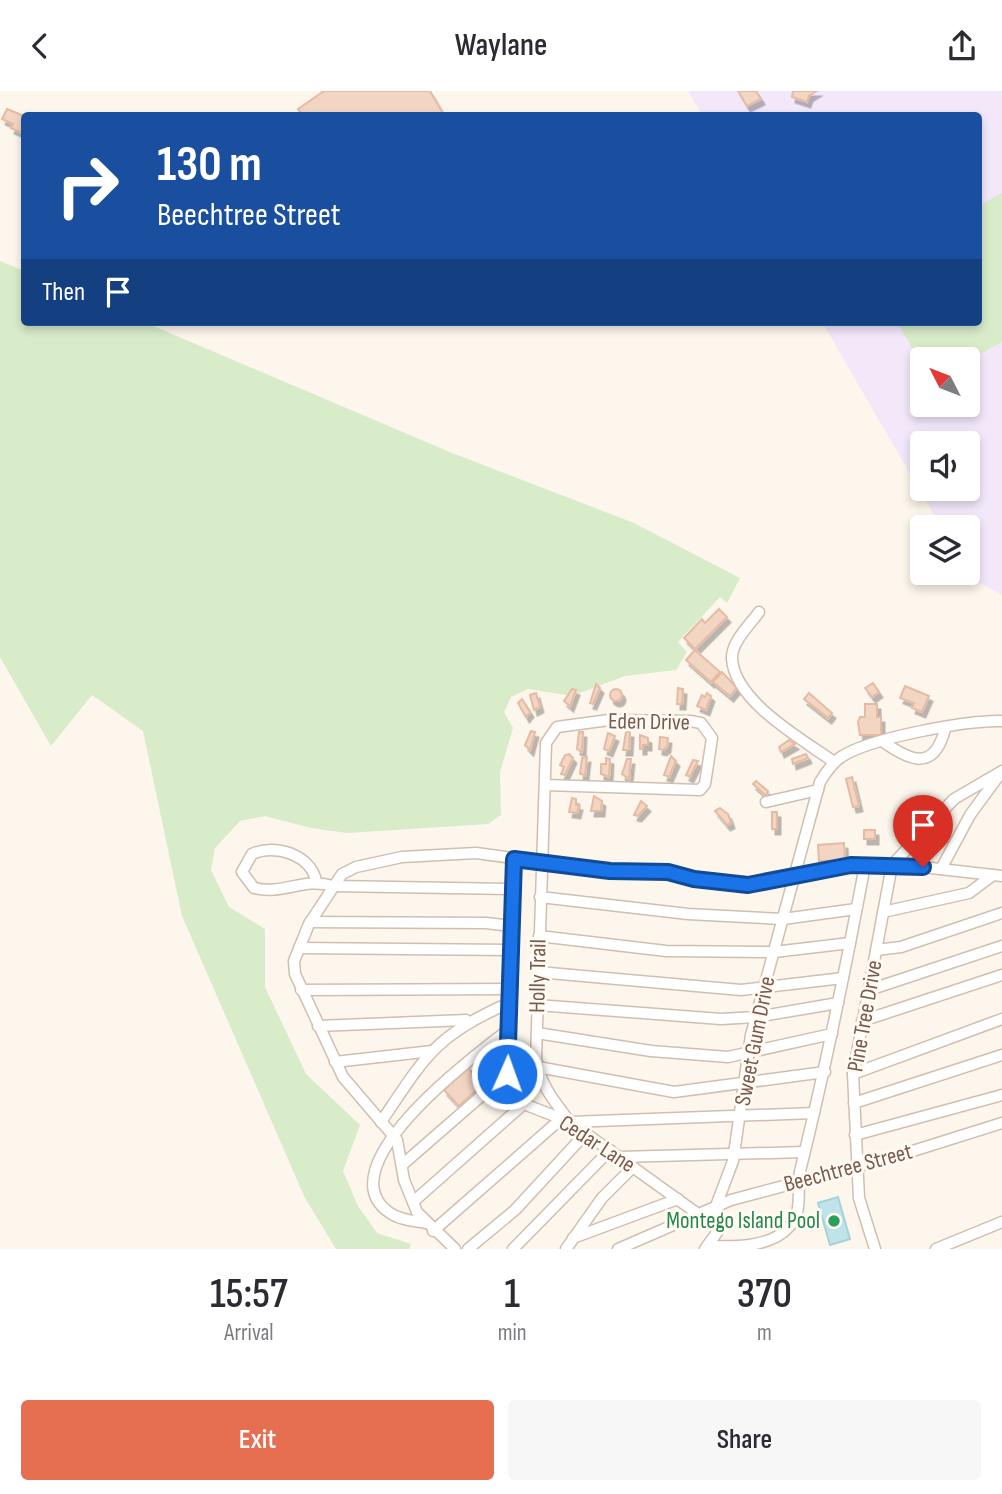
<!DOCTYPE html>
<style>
:root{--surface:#fff;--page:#f7f7f7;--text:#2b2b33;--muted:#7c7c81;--accent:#e76f51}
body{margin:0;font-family:"Sofia Sans Condensed",sans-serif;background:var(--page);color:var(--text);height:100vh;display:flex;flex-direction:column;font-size:26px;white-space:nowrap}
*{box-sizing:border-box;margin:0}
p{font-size:23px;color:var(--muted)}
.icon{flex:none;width:38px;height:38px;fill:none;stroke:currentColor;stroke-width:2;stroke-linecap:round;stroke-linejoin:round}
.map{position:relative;height:1158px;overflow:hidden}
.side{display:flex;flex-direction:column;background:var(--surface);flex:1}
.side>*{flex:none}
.top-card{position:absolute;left:21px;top:21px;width:961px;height:214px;border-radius:7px;box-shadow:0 4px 10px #0003;background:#1a4fa0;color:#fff;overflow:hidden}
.needle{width:46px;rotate:312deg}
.controls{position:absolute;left:910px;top:256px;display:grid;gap:14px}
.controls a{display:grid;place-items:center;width:70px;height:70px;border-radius:7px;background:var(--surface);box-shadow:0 4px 10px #0003;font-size:35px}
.pin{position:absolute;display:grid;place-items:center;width:60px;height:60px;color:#fff;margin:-72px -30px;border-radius:50% 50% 50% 0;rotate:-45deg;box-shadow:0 0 7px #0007}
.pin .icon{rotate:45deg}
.me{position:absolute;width:77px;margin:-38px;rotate:2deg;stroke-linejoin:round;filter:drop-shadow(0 0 5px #0008)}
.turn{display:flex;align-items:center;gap:24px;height:147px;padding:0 21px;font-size:32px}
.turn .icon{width:91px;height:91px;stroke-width:2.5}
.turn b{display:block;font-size:49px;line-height:60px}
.then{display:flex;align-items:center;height:66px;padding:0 21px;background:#0003;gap:14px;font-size:26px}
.eta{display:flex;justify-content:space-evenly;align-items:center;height:119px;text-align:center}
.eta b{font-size:42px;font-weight:600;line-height:49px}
.button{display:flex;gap:14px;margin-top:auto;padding:14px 21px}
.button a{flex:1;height:80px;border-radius:7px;background:var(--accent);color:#fff;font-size:28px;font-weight:600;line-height:80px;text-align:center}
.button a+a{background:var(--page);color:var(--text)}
header{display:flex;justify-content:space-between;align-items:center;height:91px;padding:0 21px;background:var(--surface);font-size:32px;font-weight:600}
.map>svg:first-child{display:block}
</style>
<header><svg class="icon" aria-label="back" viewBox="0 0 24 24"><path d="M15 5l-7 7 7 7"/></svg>Waylane<svg class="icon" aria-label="share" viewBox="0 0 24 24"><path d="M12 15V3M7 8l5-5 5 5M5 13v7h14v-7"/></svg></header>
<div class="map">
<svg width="1002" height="1158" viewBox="0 0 1002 1158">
<defs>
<filter id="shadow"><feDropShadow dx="3.5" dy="5.5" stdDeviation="0" flood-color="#0004"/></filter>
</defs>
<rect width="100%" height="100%" fill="#fdf6ec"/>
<path fill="#f3e8fa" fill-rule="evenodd" d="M 688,0 L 1002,0 L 1002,504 L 973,488 L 968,480 L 968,436 L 941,436 L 822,231 L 978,231 L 978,24 L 702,24 ZM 922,268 L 968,268 L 968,313 L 922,313 ZM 922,352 L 968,352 L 968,397 L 922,397 Z"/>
<g fill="#d8ecc9">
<polygon points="1002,102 1002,251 968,270 922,268 922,274 897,231 978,231 978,115"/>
<polygon points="0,170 24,180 24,231 144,231 452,362 634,432 740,487 727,512 720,506 678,551 687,561 676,579 625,585 572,605 528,598 511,606 504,621 513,637 500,681 501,724 488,733 347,742 311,737 265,725 240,730 215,757 211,779 229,816 265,838 265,896 306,983 360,1034 343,1080 358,1115 377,1142 411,1153 409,1158 336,1158 305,1107 182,825 143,640 92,604 51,655 0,566"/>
<circle cx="491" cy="975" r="11"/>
</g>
<polygon fill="#bfe3e8" stroke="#a5d3da" stroke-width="2" points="838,1106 850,1148 830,1154 818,1112"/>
<g fill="#f3d5c3" stroke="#e6bba3" stroke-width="2" filter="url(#shadow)">
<polygon points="324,0 430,0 444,24 302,24 298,18"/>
<polygon points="738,0 756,0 761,8 747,15"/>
<polygon points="793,0 817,0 809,5 807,11 792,6"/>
<polygon points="7,18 24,25 24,43 11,37 13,33 2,28"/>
<polygon points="719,518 727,526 695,558 684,547 702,528 705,532"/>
<polygon points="695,559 720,581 711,591 686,569"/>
<polygon points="722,581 737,597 730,605 713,591"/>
<polygon points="873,592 879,601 872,606 865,597"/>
<polygon points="596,593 600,597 593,613 590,612"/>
<polygon points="905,595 929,605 922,621 912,617 914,612 900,607"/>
<polygon points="678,597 683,598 682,613 677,613"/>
<polygon points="572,598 576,599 570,615 564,610"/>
<circle cx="616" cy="604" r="6"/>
<polygon points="536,602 540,616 534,619 530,604"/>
<polygon points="707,602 711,605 706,619 697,615 702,604 705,606"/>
<polygon points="809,602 832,622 828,627 804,608"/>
<polygon points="522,608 530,621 526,626 518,612"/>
<polygon points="865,613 877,613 877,626 881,626 881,644 860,644 858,631 860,626 865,626"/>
<polygon points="531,640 535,641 530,659 525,654"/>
<polygon points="579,641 583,641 582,661 577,658"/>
<polygon points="626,641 630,641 629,659 623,659"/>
<polygon points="608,642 615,645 609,660 604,658"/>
<polygon points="640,644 648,647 648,654 643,654 643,658 640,658"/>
<polygon points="660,646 668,647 667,656 663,659 659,658"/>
<polygon points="789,649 795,653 781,661 779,656"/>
<polygon points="569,663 573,667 565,684 561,683 564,676 560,674 565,664"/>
<polygon points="806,663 808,667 793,673 792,668"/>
<polygon points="671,665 676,670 669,686 664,684"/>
<polygon points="587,666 585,684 580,683 582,667"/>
<polygon points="606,667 610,668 609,686 601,683 601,673 606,673"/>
<polygon points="627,668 631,668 629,688 622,683"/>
<polygon points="693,669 698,670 690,686 686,684"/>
<polygon points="852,686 859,715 853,716 846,688"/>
<polygon points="756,690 768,700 766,705 753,693"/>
<polygon points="594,705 602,710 601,720 591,720"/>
<polygon points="572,707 576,708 576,714 579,714 577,722 569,721"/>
<polygon points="641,710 647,715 638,725 634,724"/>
<polygon points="720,717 728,723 731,732 727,734 715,720"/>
<rect x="772" y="721" width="5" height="17"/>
<rect x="864" y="739" width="11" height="9"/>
<polygon points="844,752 845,769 819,770 818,754"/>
<polygon points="468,977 483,993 459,1015 444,999"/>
</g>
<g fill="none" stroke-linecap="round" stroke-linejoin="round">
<g stroke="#d1beb0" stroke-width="13">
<g id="minor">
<path d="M 759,521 C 750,534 731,551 732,568 C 735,611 802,648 834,671"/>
<path d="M 882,650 C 910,670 934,681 945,638"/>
<path d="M 545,694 L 700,699 L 705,693 L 712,647 L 701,632 L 690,630 L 609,629 L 557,636 L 546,652 L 536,967 C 540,994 554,1010 570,1031 L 814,1022"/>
<polyline points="766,711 818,699"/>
<polyline points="514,768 507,983 519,1005 529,1015 570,1031 698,1123"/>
<polyline points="941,778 970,724 1000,683"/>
<path d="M 316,790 C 311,764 275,752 252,763 L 242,781 L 254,797 C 284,804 303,786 333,795 L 513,798"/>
<polyline points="540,806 688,823 783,828 856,818"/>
<polyline points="883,821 969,802 993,784"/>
<polyline points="310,831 486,832 511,835"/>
<polyline points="539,845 666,860 774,861 850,852"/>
<polyline points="299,857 511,859"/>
<polyline points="876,859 901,856 1002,822"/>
<polyline points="538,881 741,899 843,887"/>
<polyline points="301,899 510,898"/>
<polyline points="869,899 1002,855"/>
<polyline points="537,914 721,928 756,926 838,912"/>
<polyline points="862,930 1002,884"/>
<polyline points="318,935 466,929"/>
<polyline points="537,942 651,960 728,966 832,943"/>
<polyline points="335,971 432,960"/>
<polyline points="538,976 674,1001 825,981"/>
<polyline points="853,983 1002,928"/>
<polyline points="854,1012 1002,964"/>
<path d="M 381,1031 C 425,966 435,944 509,912"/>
<polyline points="855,1044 1002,1004"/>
<polyline points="620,1066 804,1061"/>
<polyline points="402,1074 487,1000 508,986"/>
<polyline points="413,1111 526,1011"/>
<path d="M 426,1132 C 415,1130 400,1129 390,1122 C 323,1077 475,964 508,939"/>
<polyline points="433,1140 562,1027"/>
<polyline points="573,1147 678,1108"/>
<path d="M 708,1155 C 733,1156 770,1157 789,1136 C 805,1119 795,1096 801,1076 C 826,976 846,875 865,774"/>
<polyline points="455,1158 417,1121 404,1089 397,1049 343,986 295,883 294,870 309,833 342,783 356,776 402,766 476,762 610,780 668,781 694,788 748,795 851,774 905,774 1002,785"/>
<polyline points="468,1158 515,1119 586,1042"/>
<polyline points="513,1158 610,1059"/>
<polyline points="566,1158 602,1107 633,1076"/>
<polyline points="618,1158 731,1109 900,1064 1002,1032"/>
<path d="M 705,1158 L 718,1140 L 716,1115 L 733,1070 L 751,944 L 820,691 C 826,681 832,672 841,666 C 870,647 967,629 1002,630"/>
<polyline points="875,1158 859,1107 853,983 892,774 954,708 1002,680"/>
<polyline points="936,1158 1002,1131"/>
</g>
</g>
<use href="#minor" stroke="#fff" stroke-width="10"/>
</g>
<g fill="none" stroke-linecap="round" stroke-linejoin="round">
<g stroke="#114b97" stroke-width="18">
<polyline id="route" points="507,983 514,768 610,780 668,781 694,788 748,794 851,774 923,776"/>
</g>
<use href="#route" stroke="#1a73e8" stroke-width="12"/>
</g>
<circle fill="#2e9e5b" stroke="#fffaf3" stroke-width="2.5" cx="834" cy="1130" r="7"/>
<g text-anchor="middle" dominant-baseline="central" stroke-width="6" stroke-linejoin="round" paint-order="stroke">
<g font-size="23" fill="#7a5c4d" stroke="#fffaf3">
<text transform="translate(649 631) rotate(1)">Eden Drive</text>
<text transform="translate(538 885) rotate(-89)">Holly Trail</text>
<text transform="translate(865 925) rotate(-80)">Pine Tree Drive</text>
<text transform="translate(755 950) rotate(-79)">Sweet Gum Drive</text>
<text transform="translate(597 1053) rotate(33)">Cedar Lane</text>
<text transform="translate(848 1077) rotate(-15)">Beechtree Street</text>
</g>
<g font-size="23" fill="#27864d" stroke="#fffaf3" text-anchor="end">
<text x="820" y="1130">Montego Island Pool</text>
</g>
</g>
</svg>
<div class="controls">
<a><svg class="needle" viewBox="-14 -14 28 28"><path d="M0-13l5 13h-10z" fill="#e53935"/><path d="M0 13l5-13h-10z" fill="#7c7c81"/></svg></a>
<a><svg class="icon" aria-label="sound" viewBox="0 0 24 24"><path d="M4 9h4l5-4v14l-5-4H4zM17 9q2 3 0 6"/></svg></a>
<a><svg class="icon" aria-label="layers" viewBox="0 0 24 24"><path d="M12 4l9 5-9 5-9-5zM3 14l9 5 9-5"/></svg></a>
</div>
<div class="pin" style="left:923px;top:776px;background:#d93025"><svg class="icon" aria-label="arrive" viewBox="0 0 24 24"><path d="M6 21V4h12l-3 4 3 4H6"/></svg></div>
<svg class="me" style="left:507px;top:983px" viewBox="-20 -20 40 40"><circle r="17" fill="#1a73e8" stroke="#fff" stroke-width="3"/><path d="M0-11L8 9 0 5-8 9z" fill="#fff"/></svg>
<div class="top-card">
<div class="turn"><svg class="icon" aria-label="right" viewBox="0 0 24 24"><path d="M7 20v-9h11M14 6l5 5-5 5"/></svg><div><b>130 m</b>Beechtree Street</div></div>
<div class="then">Then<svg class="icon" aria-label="arrive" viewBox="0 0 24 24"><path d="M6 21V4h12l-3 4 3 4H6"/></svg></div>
</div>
</div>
<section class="side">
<div class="eta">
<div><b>15:57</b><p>Arrival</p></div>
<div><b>1</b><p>min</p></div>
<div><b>370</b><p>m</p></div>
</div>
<div class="button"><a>Exit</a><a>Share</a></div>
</section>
